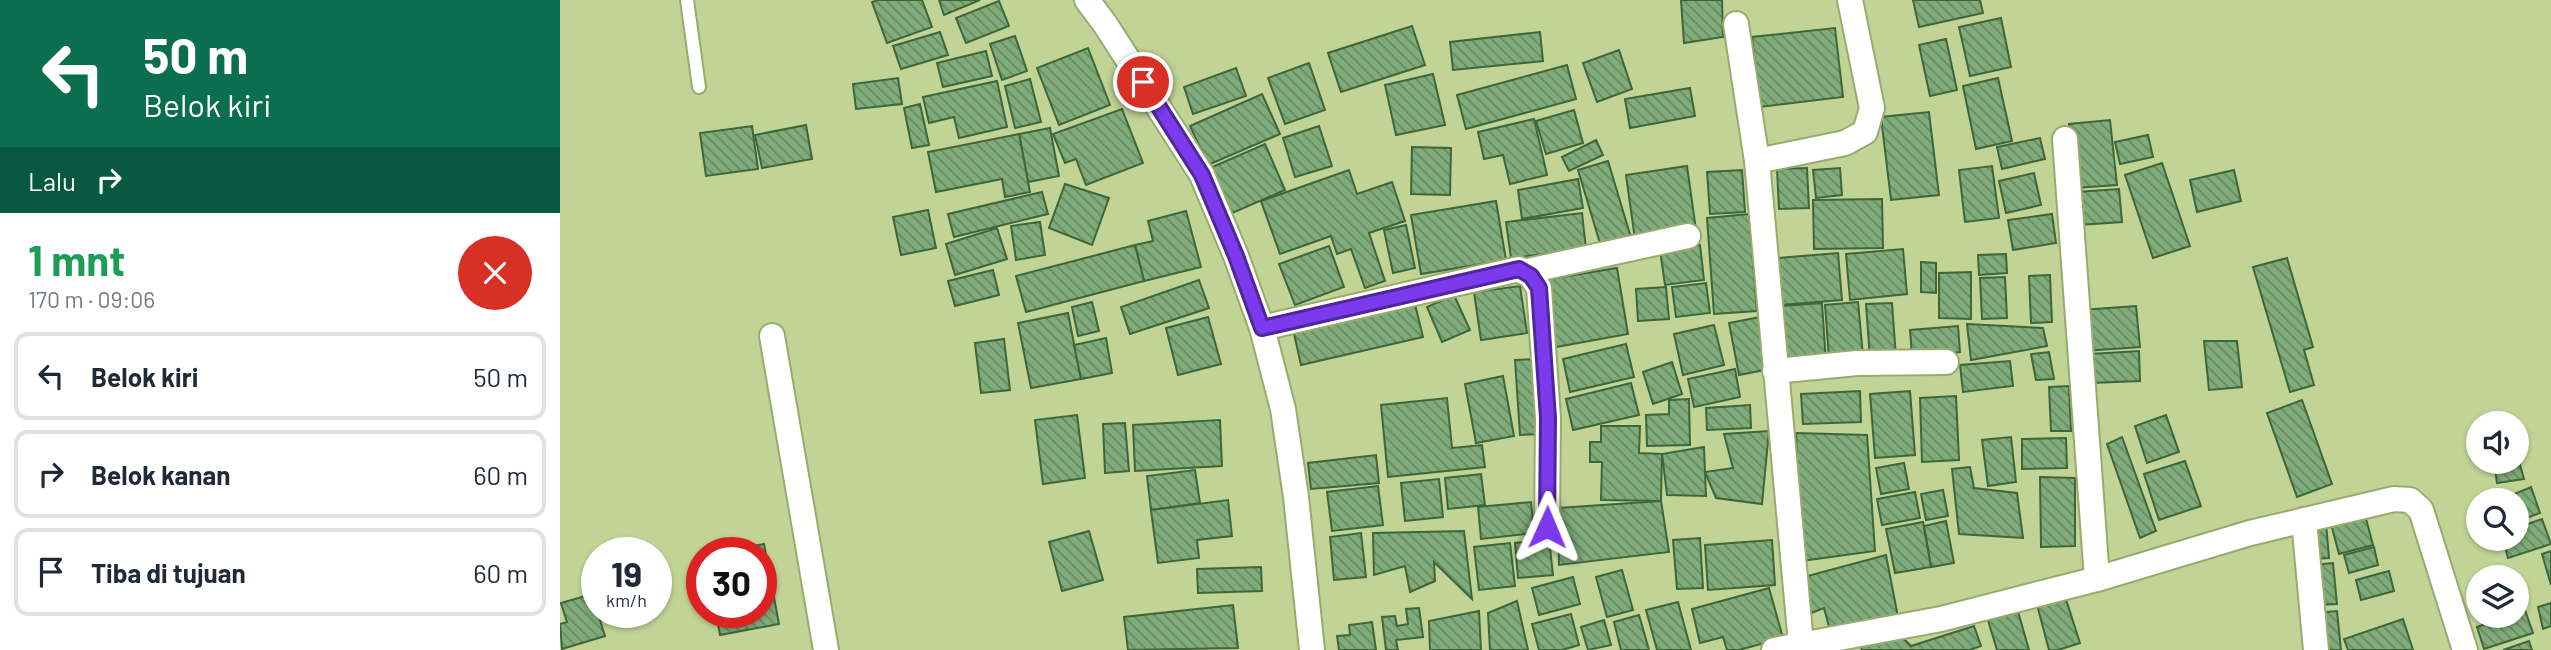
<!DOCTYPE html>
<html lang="id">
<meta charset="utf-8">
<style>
:root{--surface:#fff;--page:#f6f6f7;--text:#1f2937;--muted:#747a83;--line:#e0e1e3}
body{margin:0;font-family:Barlow,sans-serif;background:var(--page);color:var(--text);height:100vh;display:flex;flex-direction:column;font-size:26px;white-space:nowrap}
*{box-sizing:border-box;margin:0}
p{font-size:23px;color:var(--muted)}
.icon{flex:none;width:38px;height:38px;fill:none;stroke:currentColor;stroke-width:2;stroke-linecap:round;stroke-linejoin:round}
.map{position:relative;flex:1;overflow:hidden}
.details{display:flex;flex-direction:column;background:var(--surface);width:560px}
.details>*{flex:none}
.hud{background:#0b6e4f;color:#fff;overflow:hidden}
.tools{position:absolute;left:1906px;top:411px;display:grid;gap:14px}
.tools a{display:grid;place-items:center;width:63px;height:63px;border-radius:50%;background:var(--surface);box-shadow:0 2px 5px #0004;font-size:35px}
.speed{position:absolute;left:21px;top:537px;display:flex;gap:14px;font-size:35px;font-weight:700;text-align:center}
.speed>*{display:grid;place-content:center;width:91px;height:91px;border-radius:50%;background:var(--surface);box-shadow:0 2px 5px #0004;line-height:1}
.speed small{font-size:18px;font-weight:400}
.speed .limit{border:10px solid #d22;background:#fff;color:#111}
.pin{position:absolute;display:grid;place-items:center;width:60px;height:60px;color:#fff;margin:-30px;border:4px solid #fff;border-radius:50%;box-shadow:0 2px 7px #0007}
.me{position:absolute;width:77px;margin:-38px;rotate:1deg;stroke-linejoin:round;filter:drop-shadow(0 0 5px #0008)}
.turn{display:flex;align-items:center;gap:24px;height:147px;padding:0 28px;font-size:32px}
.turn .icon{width:91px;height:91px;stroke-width:2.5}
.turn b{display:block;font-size:49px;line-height:60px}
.then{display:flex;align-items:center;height:66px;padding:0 28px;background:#0003;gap:14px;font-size:26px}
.round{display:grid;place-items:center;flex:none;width:74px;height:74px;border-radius:37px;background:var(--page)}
.head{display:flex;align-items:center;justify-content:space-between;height:119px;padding:0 28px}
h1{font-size:42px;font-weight:700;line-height:52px;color:#1e9e55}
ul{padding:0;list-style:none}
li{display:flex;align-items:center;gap:21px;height:88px;margin:0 14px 10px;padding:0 14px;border:4px solid var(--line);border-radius:14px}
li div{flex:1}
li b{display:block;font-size:26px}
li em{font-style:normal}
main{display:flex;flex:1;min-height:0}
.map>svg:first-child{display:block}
</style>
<main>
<section class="details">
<div class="hud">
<div class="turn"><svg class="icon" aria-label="left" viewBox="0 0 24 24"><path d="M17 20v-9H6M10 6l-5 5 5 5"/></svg><div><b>50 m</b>Belok kiri</div></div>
<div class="then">Lalu<svg class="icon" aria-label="right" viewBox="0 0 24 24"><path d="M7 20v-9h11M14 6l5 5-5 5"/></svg></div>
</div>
<div class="head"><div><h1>1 mnt</h1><p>170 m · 09:06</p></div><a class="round" style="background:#d93025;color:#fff"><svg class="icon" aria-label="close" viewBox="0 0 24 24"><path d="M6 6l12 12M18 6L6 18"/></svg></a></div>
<ul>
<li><svg class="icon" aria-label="left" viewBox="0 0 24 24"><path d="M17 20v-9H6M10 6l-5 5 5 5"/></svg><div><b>Belok kiri</b></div><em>50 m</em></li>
<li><svg class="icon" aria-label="right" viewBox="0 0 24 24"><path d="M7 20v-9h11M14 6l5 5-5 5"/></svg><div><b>Belok kanan</b></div><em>60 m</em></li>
<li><svg class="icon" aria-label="arrive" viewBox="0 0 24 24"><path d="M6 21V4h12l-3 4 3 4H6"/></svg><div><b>Tiba di tujuan</b></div><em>60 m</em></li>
</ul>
</section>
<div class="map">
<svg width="1991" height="650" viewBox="0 0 1991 650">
<defs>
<pattern id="building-back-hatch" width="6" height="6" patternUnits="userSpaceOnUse" patternTransform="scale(1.75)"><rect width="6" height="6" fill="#80ab7a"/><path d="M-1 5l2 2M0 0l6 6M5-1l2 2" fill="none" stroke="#678a62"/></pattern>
</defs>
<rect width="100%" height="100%" fill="#c1d496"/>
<g fill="url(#building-back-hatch)" stroke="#3e6639" stroke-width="2">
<polygon points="318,0 362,0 372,27 327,43 312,2"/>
<polygon points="379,0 420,0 384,15"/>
<polygon points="1121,0 1162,0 1163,37 1124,43"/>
<polygon points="1353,0 1420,0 1423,13 1359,27"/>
<polygon points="439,1 449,26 406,43 396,18"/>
<polygon points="1441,18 1451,67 1410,76 1399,27"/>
<polygon points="852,26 865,65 781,92 768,53"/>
<polygon points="1275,28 1283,97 1200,107 1192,37"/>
<polygon points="380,32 388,55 341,69 333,46"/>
<polygon points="980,32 983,61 893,70 890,42"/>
<polygon points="455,36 467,71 442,80 430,44"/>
<polygon points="1386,39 1397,90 1370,96 1359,45"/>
<polygon points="528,48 550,105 499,125 477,68"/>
<polygon points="1059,50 1072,89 1037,102 1023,63"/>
<polygon points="426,51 432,76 383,87 377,63"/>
<polygon points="749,63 765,110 725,124 708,78"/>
<polygon points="1007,65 1016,99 906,129 897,95"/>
<polygon points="676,68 686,96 633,114 624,87"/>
<polygon points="873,74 885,125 836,135 825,85"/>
<polygon points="338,78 342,104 296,109 293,84"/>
<polygon points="1438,78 1452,141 1416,149 1403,86"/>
<polygon points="470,79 481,122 455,128 445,86"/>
<polygon points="437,81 447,127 399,138 394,117 369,123 363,97"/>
<polygon points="1130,88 1135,116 1070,128 1065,99"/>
<polygon points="702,94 720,134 648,165 630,126"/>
<polygon points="360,104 369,145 352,148 344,108"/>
<polygon points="562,109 583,163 526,185 516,159 505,163 493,134"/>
<polygon points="1014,110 1023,143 986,154 976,121"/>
<polygon points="1369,112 1379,195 1331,200 1321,117"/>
<polygon points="974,119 987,175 950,184 943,155 924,159 918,132"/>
<polygon points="1550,120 1557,185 1515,188 1509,124"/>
<polygon points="246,125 252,159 202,168 195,135"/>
<polygon points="192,126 198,169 146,176 140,133"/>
<polygon points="759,126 772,166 735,177 723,138"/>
<polygon points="490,128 499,176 468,182 459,134"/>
<polygon points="459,134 470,192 445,197 442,179 376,192 368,152"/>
<polygon points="1588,135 1593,157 1560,164 1555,142"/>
<polygon points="1480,138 1485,159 1442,169 1437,147"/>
<polygon points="1036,140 1043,155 1009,171 1002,157"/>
<polygon points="705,144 725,190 670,214 650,168"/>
<polygon points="852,147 891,148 890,195 851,194"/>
<polygon points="1048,161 1072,241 1042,250 1018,170"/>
<polygon points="1602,163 1630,246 1593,258 1565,175"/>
<polygon points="1127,166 1136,230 1075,239 1066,175"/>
<polygon points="1432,166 1439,218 1405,222 1399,170"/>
<polygon points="1247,168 1249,208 1219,209 1217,169"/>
<polygon points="1280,168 1282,195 1256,198 1253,170"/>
<polygon points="789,170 797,194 832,182 845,221 809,233 825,281 805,288 791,249 777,254 771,236 720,254 701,201"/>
<polygon points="1182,170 1185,212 1150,214 1147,172"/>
<polygon points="1674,170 1681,201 1637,212 1630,180"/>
<polygon points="1474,173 1481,205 1446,213 1439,181"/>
<polygon points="1018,179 1023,208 962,219 958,190"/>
<polygon points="505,184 549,198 532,245 489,228"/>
<polygon points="1559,189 1562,222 1519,225 1516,192"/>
<polygon points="482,192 488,214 394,237 388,214"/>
<polygon points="1322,199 1323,248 1254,249 1253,200"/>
<polygon points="936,201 946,260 861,274 851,215"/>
<polygon points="368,210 376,248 341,255 333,217"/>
<polygon points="626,211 641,267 584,281 575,245 593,241 588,221"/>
<polygon points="1022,213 1026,249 951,258 946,222"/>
<polygon points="1189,214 1197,311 1154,314 1147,218"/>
<polygon points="1492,214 1496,243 1453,250 1448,220"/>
<polygon points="480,222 485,255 456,260 451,226"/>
<polygon points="846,225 855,268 833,273 824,230"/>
<polygon points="437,228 447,259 395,275 386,244"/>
<polygon points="575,245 584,281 466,312 456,276"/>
<polygon points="1140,245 1144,280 1105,285 1100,250"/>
<polygon points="769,246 784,287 735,305 719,264"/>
<polygon points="1343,249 1347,294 1290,300 1286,254"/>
<polygon points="1278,253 1282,300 1221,305 1217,258"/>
<polygon points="1446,254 1447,273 1419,275 1418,255"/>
<polygon points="1727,258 1753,347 1744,350 1754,385 1730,392 1693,267"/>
<polygon points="1361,262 1376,263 1376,293 1361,292"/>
<polygon points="1057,268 1068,334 996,347 984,280"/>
<polygon points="433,270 439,295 395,306 388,281"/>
<polygon points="1411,272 1411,319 1379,318 1379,273"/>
<polygon points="1490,275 1492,322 1471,323 1469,276"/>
<polygon points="1445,277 1447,318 1422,319 1420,278"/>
<polygon points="639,280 649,308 570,334 561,307"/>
<polygon points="1146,283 1150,313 1116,317 1112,287"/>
<polygon points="960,286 967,333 921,340 914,292"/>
<polygon points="1106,287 1109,319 1078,321 1076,289"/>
<polygon points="894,295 910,330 882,342 867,307"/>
<polygon points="854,300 863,337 741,365 733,329"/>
<polygon points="532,302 539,331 518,336 512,307"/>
<polygon points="1298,302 1303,356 1269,359 1265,305"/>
<polygon points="1262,303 1266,363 1227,365 1222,306"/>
<polygon points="1332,303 1336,357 1310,359 1306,304"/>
<polygon points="1576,306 1580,347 1525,351 1521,310"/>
<polygon points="508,313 521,379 471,388 458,323"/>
<polygon points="648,317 661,364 618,375 606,328"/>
<polygon points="1200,317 1210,369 1179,375 1169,323"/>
<polygon points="1407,324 1483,328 1487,346 1411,360"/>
<polygon points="1154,325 1164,365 1123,375 1114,334"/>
<polygon points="1398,326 1400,352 1352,356 1350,330"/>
<polygon points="546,338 552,373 521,379 514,345"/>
<polygon points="444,339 450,390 421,393 415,343"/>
<polygon points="1644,341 1677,341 1682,387 1649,390"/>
<polygon points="1066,344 1074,377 1010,392 1003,359"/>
<polygon points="1579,351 1580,381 1532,383 1530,354"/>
<polygon points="1489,352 1494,379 1476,380 1471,354"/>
<polygon points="974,359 979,434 960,435 955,360"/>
<polygon points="1450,361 1453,386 1403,392 1400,365"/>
<polygon points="1112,362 1122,394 1093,404 1083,372"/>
<polygon points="1175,369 1180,397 1134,407 1128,379"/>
<polygon points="943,376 954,436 916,443 905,384"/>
<polygon points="1071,383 1079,415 1013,430 1006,399"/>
<polygon points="1509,386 1511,431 1491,431 1489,387"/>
<polygon points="1300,391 1301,422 1243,424 1241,394"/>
<polygon points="1350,391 1355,455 1315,458 1310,394"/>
<polygon points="1396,396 1399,460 1362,462 1360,398"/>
<polygon points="887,398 892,448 922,445 925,467 828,477 821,405"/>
<polygon points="1129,399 1130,445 1087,446 1086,415 1109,414 1109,400"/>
<polygon points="1742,400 1772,484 1737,497 1707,413"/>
<polygon points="1190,405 1191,428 1147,430 1146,408"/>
<polygon points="517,415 525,478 483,484 475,420"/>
<polygon points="1606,415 1619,452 1587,463 1575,426"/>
<polygon points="660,420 662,466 575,471 573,425"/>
<polygon points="565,423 569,471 545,473 543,424"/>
<polygon points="1041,426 1080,426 1079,453 1102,454 1101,501 1041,500 1042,462 1030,462 1030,442 1041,442"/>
<polygon points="1209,431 1202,504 1156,498 1145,472 1173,468 1164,434"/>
<polygon points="1236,433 1307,435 1315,551 1241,561"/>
<polygon points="1451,437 1456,482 1428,486 1422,440"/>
<polygon points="1562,437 1596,531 1580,538 1547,444"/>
<polygon points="1506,438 1507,468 1462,469 1462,439"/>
<polygon points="1144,447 1146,496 1107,495 1102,454"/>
<polygon points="1956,451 1964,479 1937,483 1934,462 1956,462"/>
<polygon points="816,455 819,483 751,489 748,463"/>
<polygon points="1625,461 1641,506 1599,520 1584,474"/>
<polygon points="1344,463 1349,489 1321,494 1316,468"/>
<polygon points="1410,467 1414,488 1457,493 1463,538 1399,534 1392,469"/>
<polygon points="635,470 640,503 591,510 587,476"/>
<polygon points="921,474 925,505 888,509 885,478"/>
<polygon points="1480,477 1515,478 1515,546 1481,547"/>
<polygon points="879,479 883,517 845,521 841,483"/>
<polygon points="818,486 823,525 772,531 767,492"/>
<polygon points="1971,487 1980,513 1956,522 1956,500 1940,500"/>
<polygon points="1383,490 1388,516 1366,520 1361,494"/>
<polygon points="1355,492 1360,518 1322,525 1317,499"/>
<polygon points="668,500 672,536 637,540 639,558 598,563 591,510"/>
<polygon points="1101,501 1109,552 999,565 998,508"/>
<polygon points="971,502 974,533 921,539 918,507"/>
<polygon points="1804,511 1813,545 1779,554 1770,520"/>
<polygon points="1982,519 1991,544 1948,558 1943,539 1956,539 1956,528"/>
<polygon points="1386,521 1394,563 1371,567 1364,526"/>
<polygon points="1363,522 1371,567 1335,573 1326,529"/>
<polygon points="1766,522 1769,558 1753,559 1749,524"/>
<polygon points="529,531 543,580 502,591 489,542"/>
<polygon points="904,531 912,599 874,562 875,581 850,592 845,566 814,575 813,533"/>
<polygon points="801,533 806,577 774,580 770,537"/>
<polygon points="1140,538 1143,588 1117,589 1113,540"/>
<polygon points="989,539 993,575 958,578 955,543"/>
<polygon points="1212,540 1215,585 1148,590 1145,545"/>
<polygon points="950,543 955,586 919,590 914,547"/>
<polygon points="204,544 219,624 160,635 156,612 201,612 201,553 153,553"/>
<polygon points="1814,547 1818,565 1789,573 1784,555"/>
<polygon points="1991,551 1991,585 1982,554"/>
<polygon points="1326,555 1338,617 1271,634 1264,608 1246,615 1244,577"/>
<polygon points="1773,563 1777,604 1756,605 1752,565"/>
<polygon points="701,567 702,591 638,593 637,569"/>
<polygon points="1062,570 1073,610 1047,617 1036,577"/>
<polygon points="1829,571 1834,591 1801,600 1796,580"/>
<polygon points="1013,577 1020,604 979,615 972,588"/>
<polygon points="1209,588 1223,638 1179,650 1167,650 1163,637 1140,643 1132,609"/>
<polygon points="1504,593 1520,643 1498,650 1489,650 1476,601"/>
<polygon points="32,594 45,636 2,649 0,624 7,622 1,603"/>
<polygon points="957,601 968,650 930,650 928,613"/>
<polygon points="1118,602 1131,650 1097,650 1086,610"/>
<polygon points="1991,603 1991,626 1983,629 1978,607"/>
<polygon points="673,605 678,648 568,650 564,617"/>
<polygon points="859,608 863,637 836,640 838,650 826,650 822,617 835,616 837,626 848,624 846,609"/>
<polygon points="1457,608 1469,650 1437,650 1427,617"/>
<polygon points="1965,610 1973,633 1924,649 1917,627 1949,616 1956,616 1956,613"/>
<polygon points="919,611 921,650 870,650 869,621"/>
<polygon points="1777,611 1781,650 1758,650 1755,613"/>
<polygon points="1011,614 1019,645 1002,650 979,650 972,624"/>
<polygon points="1079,615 1089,650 1061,650 1054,622"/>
<polygon points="1843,619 1853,650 1788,650 1784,639"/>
<polygon points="1044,620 1051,645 1028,650 1021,627"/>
<polygon points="812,622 816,650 779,650 777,636 790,635 789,625"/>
<polygon points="1414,626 1421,646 1410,650 1302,650 1300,644 1336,631 1351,646"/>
<polygon points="1969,641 1972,650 1943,650"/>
</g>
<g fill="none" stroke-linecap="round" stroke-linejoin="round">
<g stroke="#99aa6e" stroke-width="16">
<polyline id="lane" points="127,0 139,87"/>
</g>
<g stroke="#99aa6e" stroke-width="28">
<g id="street">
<polyline points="527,0 545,24 642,175 676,256 702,328 723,409 736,497 752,650"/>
<polyline points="1176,24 1197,161 1241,644"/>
<polyline points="1505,139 1537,579"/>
<polyline points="1197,161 1285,143 1305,132 1312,108 1290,0"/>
<polyline points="963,272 1128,236"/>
<polyline points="702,328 959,269 971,276 979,288 988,418 987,527"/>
<polyline points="212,336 266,650"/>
<polyline points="1215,371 1297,363 1386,362"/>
<polyline points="1744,520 1756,650"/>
<polyline points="1214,650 1381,619 1537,579 1690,533 1834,499 1850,500 1861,510 1905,650"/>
</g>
</g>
<use href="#lane" stroke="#fff" stroke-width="12"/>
<use href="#street" stroke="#fff" stroke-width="24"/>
</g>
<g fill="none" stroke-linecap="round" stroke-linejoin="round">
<g stroke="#51269a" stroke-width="18">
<polyline id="route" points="583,82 642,175 676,256 702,328 959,269 971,276 979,288 988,418 987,527"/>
</g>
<use href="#route" stroke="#7c3aed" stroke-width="12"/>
</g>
</svg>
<div class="tools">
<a><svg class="icon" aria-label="sound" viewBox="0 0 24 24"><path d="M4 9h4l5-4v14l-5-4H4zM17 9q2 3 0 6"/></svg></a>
<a><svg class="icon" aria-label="search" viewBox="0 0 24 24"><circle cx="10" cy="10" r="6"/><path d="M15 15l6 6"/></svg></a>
<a><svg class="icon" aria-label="layers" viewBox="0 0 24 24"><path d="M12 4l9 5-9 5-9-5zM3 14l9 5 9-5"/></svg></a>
</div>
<div class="speed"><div>19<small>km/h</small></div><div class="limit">30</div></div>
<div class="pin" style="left:583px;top:82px;background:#d93025"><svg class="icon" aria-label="arrive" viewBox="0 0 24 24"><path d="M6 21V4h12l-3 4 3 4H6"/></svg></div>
<svg class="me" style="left:987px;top:527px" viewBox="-20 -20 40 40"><path d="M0-17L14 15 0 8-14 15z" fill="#7c3aed" stroke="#fff" stroke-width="4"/></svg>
</div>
</main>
